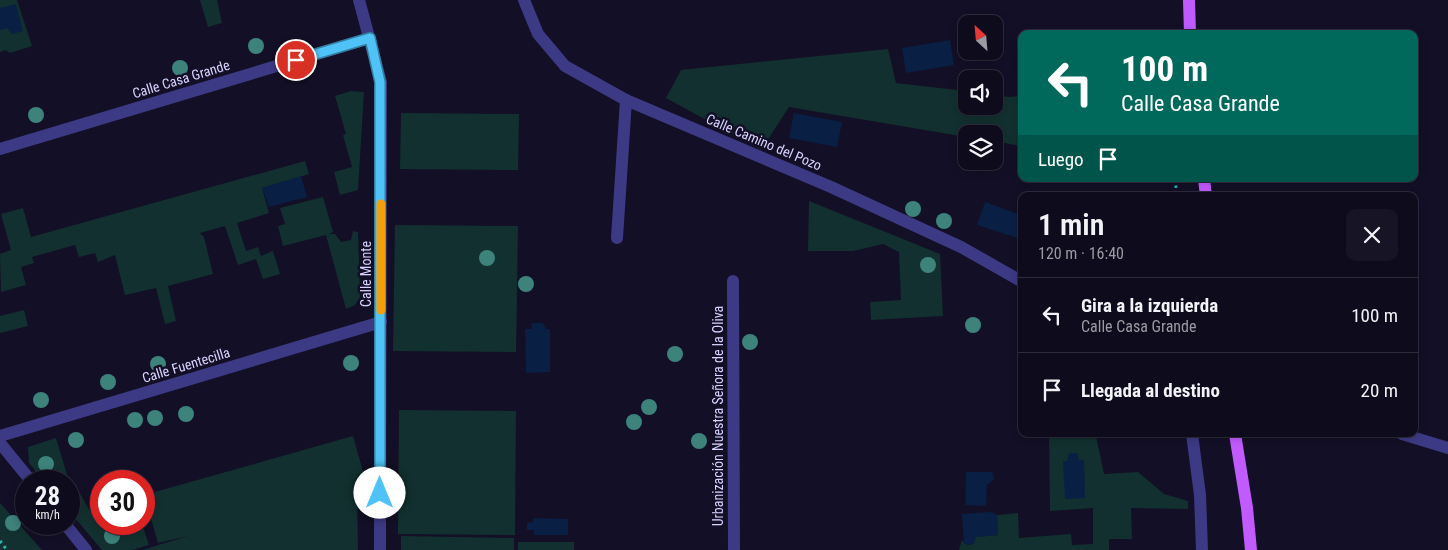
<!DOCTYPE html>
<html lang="es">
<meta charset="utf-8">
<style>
:root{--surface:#0e0b1c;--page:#171425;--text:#f1f3f6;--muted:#9b9ba3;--line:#2e2b3b}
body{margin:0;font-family:"Roboto Condensed",sans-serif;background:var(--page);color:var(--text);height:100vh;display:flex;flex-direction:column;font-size:19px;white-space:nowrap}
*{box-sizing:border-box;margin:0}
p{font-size:16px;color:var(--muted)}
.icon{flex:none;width:28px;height:28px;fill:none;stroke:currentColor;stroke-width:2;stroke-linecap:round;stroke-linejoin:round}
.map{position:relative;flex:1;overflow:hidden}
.details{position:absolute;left:1018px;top:192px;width:400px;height:245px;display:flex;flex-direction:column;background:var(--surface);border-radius:10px;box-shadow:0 2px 8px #0003,0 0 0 1px var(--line)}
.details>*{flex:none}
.banner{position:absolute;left:1018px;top:30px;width:400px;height:152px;border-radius:10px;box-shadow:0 2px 8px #0003,0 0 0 1px var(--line);background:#00695c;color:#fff;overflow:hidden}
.needle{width:32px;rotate:334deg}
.tools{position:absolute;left:958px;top:15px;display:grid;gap:10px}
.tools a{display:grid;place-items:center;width:45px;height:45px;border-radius:10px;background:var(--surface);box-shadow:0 2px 8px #0003,0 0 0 1px var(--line);font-size:25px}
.speed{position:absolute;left:15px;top:470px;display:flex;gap:10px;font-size:25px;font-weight:700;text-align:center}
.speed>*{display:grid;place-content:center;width:65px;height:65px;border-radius:50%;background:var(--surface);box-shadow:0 2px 8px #0003,0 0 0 1px var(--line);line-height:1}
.speed small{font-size:12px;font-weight:400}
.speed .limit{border:8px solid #d22;background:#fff;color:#111}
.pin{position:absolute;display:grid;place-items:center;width:42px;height:42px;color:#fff;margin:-21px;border:2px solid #fff;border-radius:50%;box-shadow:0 1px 5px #0007}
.me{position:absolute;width:55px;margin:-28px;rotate:0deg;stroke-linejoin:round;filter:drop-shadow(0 0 4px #0008)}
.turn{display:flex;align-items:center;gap:18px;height:105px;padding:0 20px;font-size:22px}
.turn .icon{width:65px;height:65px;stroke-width:2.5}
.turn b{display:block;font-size:35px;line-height:42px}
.then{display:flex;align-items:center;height:48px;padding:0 20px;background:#0003;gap:10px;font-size:19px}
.round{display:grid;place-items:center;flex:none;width:52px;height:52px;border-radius:10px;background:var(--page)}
.headline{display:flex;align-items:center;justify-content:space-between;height:85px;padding:0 20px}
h1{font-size:30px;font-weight:600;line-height:38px}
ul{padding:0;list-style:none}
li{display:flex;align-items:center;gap:15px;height:75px;padding:0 20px;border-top:1px solid var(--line)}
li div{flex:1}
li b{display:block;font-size:19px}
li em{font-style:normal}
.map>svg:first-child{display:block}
</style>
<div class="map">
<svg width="1448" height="550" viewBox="0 0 1448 550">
<rect width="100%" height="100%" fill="#130f26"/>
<g fill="#12302f">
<polygon points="0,0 17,0 32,46 10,53 6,50 0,52"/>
<polygon points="200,0 217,0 222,23 208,27"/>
<polygon points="888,49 896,83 966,91 966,106 994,106 994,95 1009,97 1021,96 1021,146 994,141 994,134 966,134 966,137 789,107 761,150 666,98 681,70"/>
<polygon points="351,91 364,92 358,190 340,195 334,172 352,167 343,135 346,134 335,96"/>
<polygon points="401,113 519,114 518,170 400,169"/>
<polygon points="305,161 309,174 262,188 269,213 237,223 246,251 258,247 261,256 273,251 280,274 263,279 256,259 238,265 225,226 200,233 204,237 213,274 168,286 176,321 165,324 156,288 125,295 115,255 98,262 95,253 79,257 75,245 32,257 34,263 21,267 26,285 1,292 0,254 11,250 1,214 23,208 31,237"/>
<polygon points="323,197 333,232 329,234 335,234 341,242 351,240 353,231 358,232 360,297 355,305 346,309 326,235 283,246 278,226 285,224 280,208"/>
<polygon points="809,201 940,254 943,316 871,320 870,302 901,300 899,252 883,244 853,251 808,251"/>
<polygon points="395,225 518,226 516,352 393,351"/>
<polygon points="24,310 28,326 0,333 0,316"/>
<polygon points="399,410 516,411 515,535 398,534"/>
<polygon points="1049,434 1102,434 1096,436 1104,474 1138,472 1164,494 1188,501 1188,509 1131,508 1132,539 1109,539 1109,550 959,550 962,540 965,544 970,545 974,543 975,537 998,535 997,515 1018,513 1019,538 1071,534 1072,545 1093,544 1093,508 1050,511"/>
<polygon points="353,436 367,485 357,488 358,550 142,550 188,536 158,543 144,495"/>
<polygon points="56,438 72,491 78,490 94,518 101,516 101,524 142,524 149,545 132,550 102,550 69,511 69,481 44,481 29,463 28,447"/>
<polygon points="0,503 42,550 0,550"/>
<polygon points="401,536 514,538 514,550 401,550"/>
<rect x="518" y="542" width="56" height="8"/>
</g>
<g fill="#0a1f44">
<polygon points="16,4 23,31 12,34 7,28 0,30 0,8"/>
<polygon points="950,40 954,65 906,73 902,48"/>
<polygon points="794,113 842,122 837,147 789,138"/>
<polygon points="301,176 307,197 269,207 262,188"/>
<polygon points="985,202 1021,215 1021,227 1017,238 977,225"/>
<polygon points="531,323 543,323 546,329 550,329 550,372 526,373 525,329 532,329"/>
<polygon points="1069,453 1077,453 1079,460 1084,460 1085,498 1065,499 1063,461 1067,461"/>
<polygon points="966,472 992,472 994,479 987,485 986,506 965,505"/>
<polygon points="991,512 997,515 998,535 976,537 974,543 970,545 964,543 962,514"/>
<polygon points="533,518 568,519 568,535 534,535 534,530 527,530 527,523 533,522"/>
</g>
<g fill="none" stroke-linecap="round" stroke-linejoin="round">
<g stroke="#2fb8b0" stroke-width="3" stroke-dasharray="2.5 4" stroke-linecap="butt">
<polyline points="1175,179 1177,196"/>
<polyline points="0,541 7,550"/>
</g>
<g stroke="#3d3a85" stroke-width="12">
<polyline points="359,0 381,82 380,550"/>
<polyline points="524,0 538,34 565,66 626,100 831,187 961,247 1021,281"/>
<polyline points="0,149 370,38"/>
<polyline points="617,238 626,100"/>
<polyline points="733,281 734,550"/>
<polyline points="1192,434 1200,495 1202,550"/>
<polyline points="1402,434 1448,448"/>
<polyline points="0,436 381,322"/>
<polyline points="0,443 31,481"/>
<polyline points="65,524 86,550"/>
</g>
<g stroke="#c25bff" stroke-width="12">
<polyline points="1189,0 1190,34"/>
<polyline points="1204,179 1206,196"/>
<polyline points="1235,434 1247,508 1251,550"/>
</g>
</g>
<g fill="#3d827b">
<circle cx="256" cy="46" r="8"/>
<circle cx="180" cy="68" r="8"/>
<circle cx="36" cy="115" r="8"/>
<circle cx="913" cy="209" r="8"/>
<circle cx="944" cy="221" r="8"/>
<circle cx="487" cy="258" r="8"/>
<circle cx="928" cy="265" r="8"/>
<circle cx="526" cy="284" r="8"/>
<circle cx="973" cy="325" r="8"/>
<circle cx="750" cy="342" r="8"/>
<circle cx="675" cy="354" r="8"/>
<circle cx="351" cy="363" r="8"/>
<circle cx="158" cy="364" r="8"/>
<circle cx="108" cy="382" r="8"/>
<circle cx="41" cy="400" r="8"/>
<circle cx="649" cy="407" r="8"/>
<circle cx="186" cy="414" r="8"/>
<circle cx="155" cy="418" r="8"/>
<circle cx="135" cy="420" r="8"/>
<circle cx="634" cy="422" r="8"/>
<circle cx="76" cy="440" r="8"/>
<circle cx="699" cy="441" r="8"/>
<circle cx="46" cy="464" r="8"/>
<circle cx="13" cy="523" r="8"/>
<circle cx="112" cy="536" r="8"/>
</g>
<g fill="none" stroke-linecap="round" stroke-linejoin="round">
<g stroke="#337fa1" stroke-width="12">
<polyline id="route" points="296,60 370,38 380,82 380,493"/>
</g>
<use href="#route" stroke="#4fc3f7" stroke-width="9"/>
<polyline stroke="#f59e0b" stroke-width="9" points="381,204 381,310"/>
</g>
<g text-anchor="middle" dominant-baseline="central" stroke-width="5" stroke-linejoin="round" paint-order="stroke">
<g font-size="14" fill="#d9d4ff" stroke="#130f26">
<text transform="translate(181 79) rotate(-17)">Calle Casa Grande</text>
<text transform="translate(764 142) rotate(23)">Calle Camino del Pozo</text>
<text transform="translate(366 274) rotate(-90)">Calle Monte</text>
<text transform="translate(186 365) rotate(-17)">Calle Fuentecilla</text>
<text transform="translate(718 416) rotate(-90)">Urbanización Nuestra Señora de la Oliva</text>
</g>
</g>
</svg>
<div class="tools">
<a><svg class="needle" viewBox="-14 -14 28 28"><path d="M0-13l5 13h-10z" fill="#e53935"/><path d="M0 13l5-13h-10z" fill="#9b9ba3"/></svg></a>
<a><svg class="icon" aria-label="sound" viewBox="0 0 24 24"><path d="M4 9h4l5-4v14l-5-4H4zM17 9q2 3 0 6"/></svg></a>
<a><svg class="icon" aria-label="layers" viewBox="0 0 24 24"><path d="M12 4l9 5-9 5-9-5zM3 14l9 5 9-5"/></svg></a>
</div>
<div class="speed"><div>28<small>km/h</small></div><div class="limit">30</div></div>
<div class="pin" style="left:296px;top:60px;background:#d93025"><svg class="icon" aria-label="arrive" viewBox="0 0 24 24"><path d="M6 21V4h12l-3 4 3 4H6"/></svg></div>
<svg class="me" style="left:380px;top:493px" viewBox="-20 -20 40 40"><circle r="19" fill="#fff"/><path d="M0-13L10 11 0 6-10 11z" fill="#4fc3f7"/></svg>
<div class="banner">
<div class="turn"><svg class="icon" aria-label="left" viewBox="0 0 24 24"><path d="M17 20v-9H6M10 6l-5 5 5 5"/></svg><div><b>100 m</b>Calle Casa Grande</div></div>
<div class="then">Luego<svg class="icon" aria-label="arrive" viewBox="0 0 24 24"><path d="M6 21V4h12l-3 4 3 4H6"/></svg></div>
</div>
<section class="details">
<div class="headline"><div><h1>1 min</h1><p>120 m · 16:40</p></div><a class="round"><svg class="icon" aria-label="close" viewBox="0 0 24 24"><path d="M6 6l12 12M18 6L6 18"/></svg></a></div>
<ul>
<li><svg class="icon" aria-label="left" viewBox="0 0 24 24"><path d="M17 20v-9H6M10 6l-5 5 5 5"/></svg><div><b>Gira a la izquierda</b><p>Calle Casa Grande</p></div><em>100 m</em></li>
<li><svg class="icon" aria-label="arrive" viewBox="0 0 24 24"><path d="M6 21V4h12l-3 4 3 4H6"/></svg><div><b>Llegada al destino</b></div><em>20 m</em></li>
</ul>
</section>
</div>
